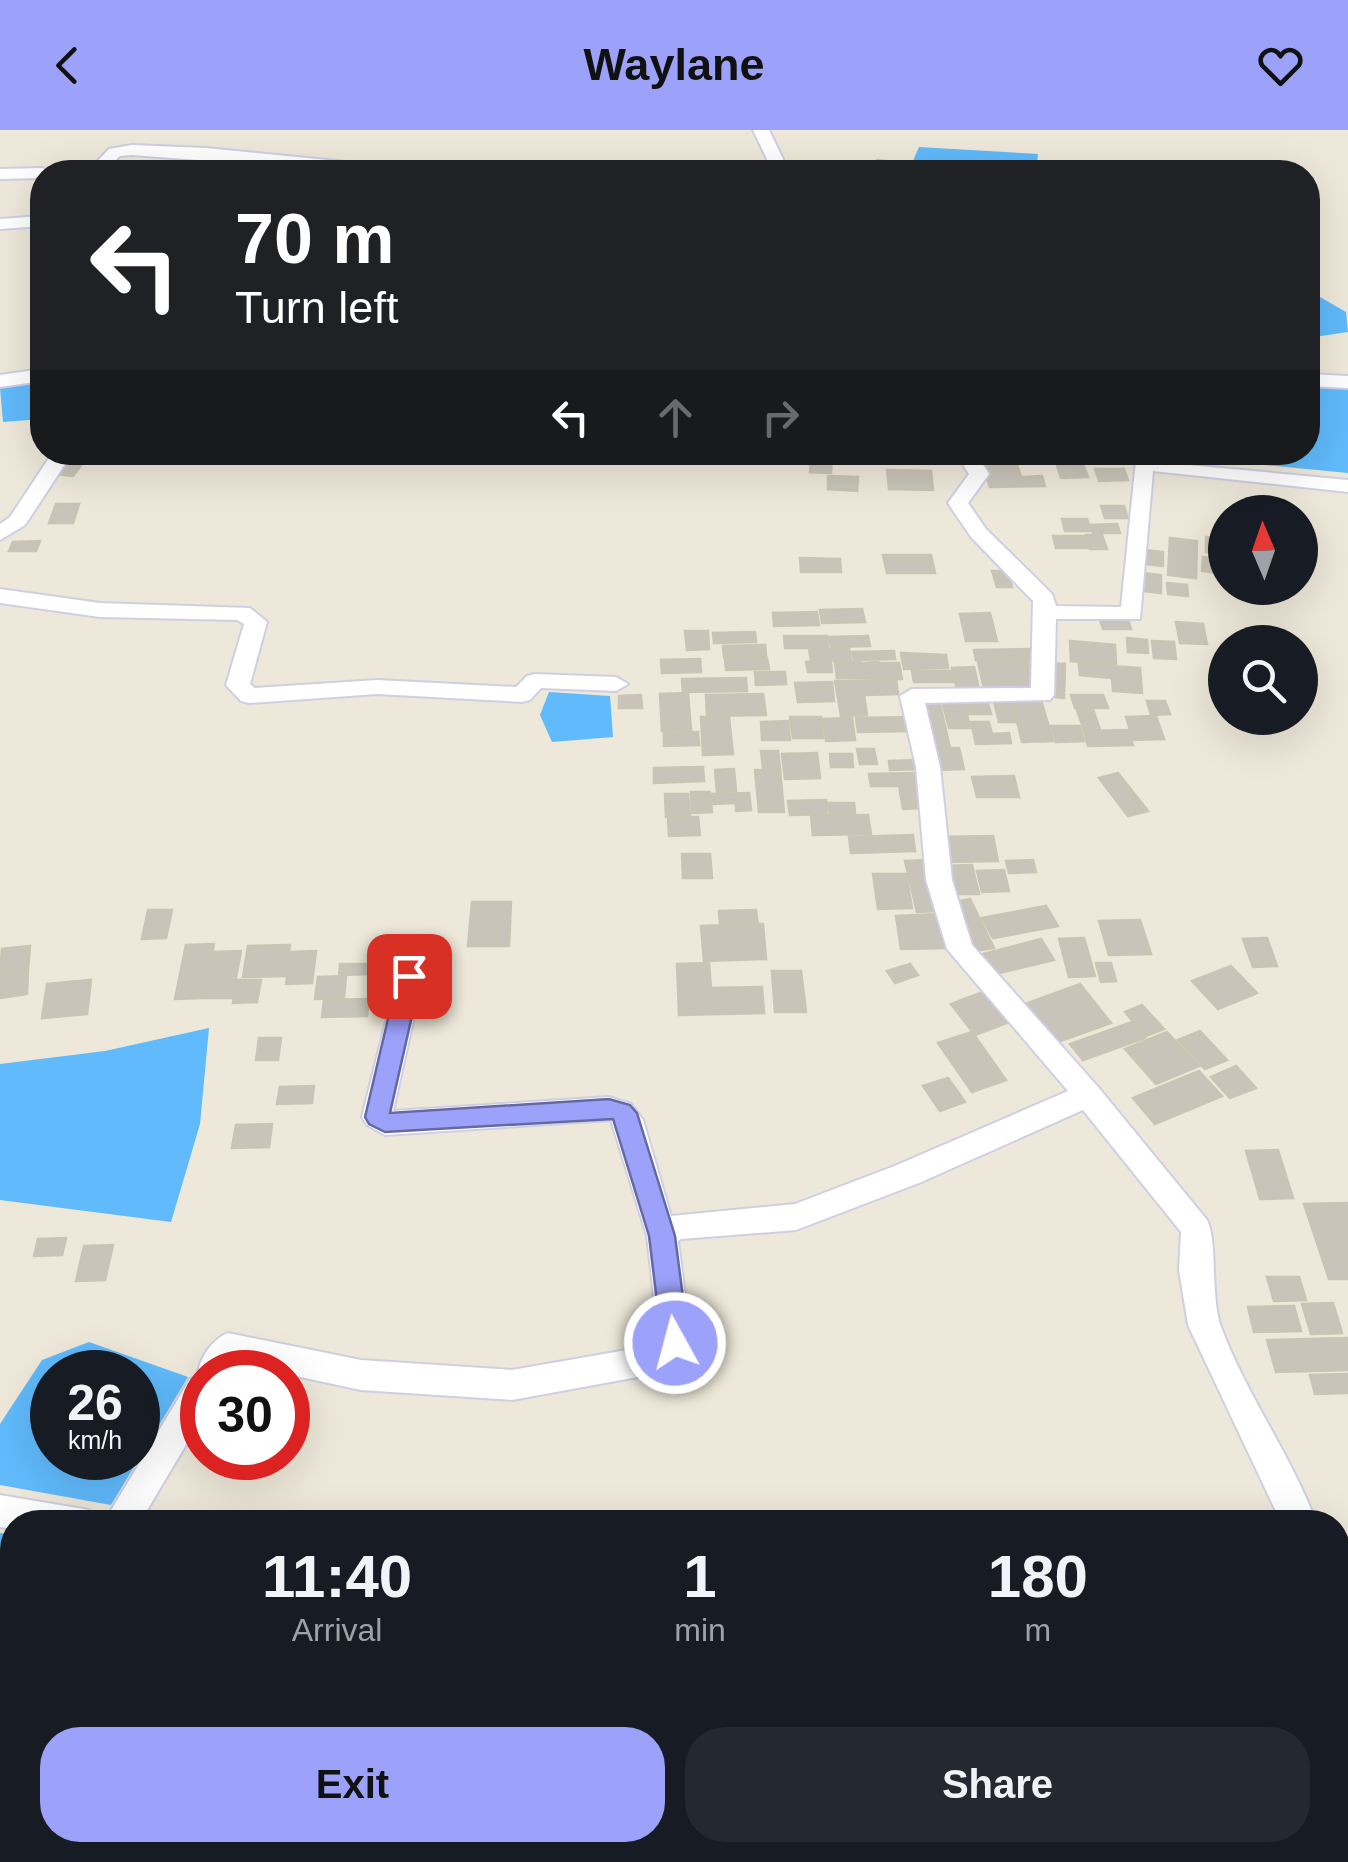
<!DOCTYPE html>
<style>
:root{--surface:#171b24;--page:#242831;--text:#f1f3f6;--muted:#9ea1a6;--accent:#9ca1fa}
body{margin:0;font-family:Arial,sans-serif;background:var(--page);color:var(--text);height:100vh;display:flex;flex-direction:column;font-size:38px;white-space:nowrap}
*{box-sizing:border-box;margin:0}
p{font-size:32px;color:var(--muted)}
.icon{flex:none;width:55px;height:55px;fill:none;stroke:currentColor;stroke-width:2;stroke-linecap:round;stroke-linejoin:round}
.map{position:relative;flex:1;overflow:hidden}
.drawer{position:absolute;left:0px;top:1380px;width:1350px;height:352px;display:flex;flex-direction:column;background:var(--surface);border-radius:40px 40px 0 0;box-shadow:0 10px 40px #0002}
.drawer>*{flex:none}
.guide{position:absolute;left:30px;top:30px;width:1290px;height:305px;border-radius:40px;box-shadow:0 10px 40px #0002;background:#202124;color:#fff;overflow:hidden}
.needle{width:65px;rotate:358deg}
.buttons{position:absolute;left:1208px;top:365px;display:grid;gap:20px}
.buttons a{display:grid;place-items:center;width:110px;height:110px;border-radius:50%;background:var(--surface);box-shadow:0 10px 40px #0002;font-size:50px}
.speed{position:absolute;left:30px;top:1220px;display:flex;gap:20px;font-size:50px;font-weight:700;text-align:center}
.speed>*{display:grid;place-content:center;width:130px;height:130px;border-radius:50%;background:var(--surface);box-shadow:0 10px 40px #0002;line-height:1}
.speed small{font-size:25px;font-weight:400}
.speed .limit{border:15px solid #d22;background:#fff;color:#111}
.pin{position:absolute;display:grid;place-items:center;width:85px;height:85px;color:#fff;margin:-42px;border-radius:20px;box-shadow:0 5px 15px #0006}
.me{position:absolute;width:110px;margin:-55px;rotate:353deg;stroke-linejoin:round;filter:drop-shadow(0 0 8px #0008)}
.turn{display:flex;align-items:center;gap:35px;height:210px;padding:0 40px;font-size:45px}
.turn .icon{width:130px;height:130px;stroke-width:2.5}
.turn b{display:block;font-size:70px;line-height:85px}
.lanes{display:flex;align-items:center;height:95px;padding:0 40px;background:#0003;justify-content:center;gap:50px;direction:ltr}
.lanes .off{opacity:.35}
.eta{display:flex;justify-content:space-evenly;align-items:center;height:170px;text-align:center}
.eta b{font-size:60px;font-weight:700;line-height:70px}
.primary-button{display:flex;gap:20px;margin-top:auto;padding:20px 40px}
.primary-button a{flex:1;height:115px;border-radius:40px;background:var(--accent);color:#111;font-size:40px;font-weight:700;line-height:115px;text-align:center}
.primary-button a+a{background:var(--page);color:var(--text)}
header{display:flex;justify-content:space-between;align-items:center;height:130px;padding:0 40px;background:var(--accent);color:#111;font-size:45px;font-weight:700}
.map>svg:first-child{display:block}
</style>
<header><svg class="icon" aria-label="back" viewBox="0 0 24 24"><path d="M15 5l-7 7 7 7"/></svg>Waylane<svg class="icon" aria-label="heart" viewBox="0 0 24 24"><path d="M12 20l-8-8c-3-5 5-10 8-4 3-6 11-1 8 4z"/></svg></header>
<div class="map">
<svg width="1348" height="1732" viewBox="0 0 1348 1732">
<rect width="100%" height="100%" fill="#ede8d9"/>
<g fill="#60bafb" fill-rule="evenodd">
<polygon points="919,17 1038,24 1036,42 908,42"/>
<polygon points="1308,165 1320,167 1346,182 1348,202 1308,208"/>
<polygon points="42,251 42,289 3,292 0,258"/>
<polygon points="1308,255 1348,257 1348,343 1264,335 1265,323 1308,322"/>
<polygon points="549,562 610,566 613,607 552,612 540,585"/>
<polygon points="209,898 200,994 171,1092 0,1070 0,934 105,921"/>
<path d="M 89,1212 L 188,1247 L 111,1375 L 0,1355 L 0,1294 L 42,1230 ZM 52,1242 L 138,1242 L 138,1328 L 52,1328 Z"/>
<polygon points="0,1403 12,1405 12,1529 0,1527"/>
<polygon points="752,1720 887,1720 890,1732 752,1732"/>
</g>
<g fill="#c8c4b9" stroke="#c9c4b3" stroke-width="2.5">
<polygon points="877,30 904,33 898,42 871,41"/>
<polygon points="812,322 832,322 831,343 810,342"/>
<polygon points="1047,322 1060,322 1064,332 1034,332 1032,326 1048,326"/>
<polygon points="67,328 85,330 73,346 55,344"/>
<polygon points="1016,332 1021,347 1042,346 1045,356 990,357 982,333"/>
<polygon points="1083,334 1088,347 1061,348 1057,335"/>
<polygon points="1095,339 1124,339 1128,350 1099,351"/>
<polygon points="887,340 931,341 933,360 889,359"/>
<polygon points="828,346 858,347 857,361 828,359"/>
<polygon points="56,374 79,374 73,393 49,393"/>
<polygon points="1101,376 1124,376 1128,388 1105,388"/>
<polygon points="1062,389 1087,389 1091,401 1065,401"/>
<polygon points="1117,394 1120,403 1093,403 1091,395"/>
<polygon points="1086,405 1102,405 1107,419 1090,419"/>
<polygon points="1053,406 1084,406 1088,418 1056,418"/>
<polygon points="1206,407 1225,409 1225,424 1206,422"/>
<polygon points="1170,408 1197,411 1196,448 1168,445"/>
<polygon points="40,411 36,421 9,421 13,412"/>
<polygon points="1145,420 1163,422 1163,436 1145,434"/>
<polygon points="883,425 931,425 935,443 887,443"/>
<polygon points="1203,427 1225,430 1225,444 1202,441"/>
<polygon points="800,428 840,429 841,442 801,442"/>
<polygon points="992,441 1007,441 1012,457 997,457"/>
<polygon points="1143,443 1161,445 1161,463 1143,461"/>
<polygon points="1167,453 1187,455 1188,466 1168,464"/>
<polygon points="862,479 865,492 822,493 820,480"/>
<polygon points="817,482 819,495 774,496 773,483"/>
<polygon points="990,483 997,511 966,511 960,484"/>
<polygon points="1099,487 1127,487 1131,499 1103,499"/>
<polygon points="1176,492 1203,494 1207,514 1180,513"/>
<polygon points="685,501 708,501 709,519 687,520"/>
<polygon points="755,502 756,512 714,513 713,503"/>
<polygon points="784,506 827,506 828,518 785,518"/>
<polygon points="868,506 870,516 831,517 829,507"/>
<polygon points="1127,508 1147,510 1148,523 1128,522"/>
<polygon points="1070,511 1115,515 1116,535 1071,531"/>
<polygon points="1152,511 1174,512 1176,529 1154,528"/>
<polygon points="765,515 766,526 724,527 723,516"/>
<polygon points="809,519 849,519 851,530 811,531"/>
<polygon points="1035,519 1037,529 976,530 974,520"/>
<polygon points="894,521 895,529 854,530 852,522"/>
<polygon points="901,523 946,525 948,538 904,539"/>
<polygon points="767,528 769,539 726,540 725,529"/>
<polygon points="700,529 701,542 662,543 661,530"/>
<polygon points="831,531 832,542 808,542 806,532"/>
<polygon points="1031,531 1040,562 985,563 978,532"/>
<polygon points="835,532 860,532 862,548 837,548"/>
<polygon points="878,532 880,548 864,548 862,533"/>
<polygon points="880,533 899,533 902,549 882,549"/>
<polygon points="1047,533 1065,534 1064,568 1046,566"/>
<polygon points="1079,534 1140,538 1142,563 1113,561 1112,548 1080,545"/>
<polygon points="974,537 980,564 958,564 952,538"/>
<polygon points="912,541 951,541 954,552 914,552"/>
<polygon points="755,542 785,542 786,554 756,555"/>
<polygon points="746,548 747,561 683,562 682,549"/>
<polygon points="896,550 898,564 864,565 867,585 841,586 835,551"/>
<polygon points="832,552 834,571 798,572 795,553"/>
<polygon points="688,563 691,600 662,601 660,564"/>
<polygon points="763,564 766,585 707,586 706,565"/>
<polygon points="641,565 642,578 619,578 619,566"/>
<polygon points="1071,565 1103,565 1108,578 1075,578"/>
<polygon points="939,570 950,618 959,618 964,639 936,640 921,571"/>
<polygon points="987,570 991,584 967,584 970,598 949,598 942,571"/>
<polygon points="1041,570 1053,611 1022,612 1012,571"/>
<polygon points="1147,571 1165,571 1170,584 1151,585"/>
<polygon points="994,572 1010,572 1016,592 999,592"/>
<polygon points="1093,579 1100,600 1084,600 1077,580"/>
<polygon points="1156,586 1164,609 1133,610 1126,587"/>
<polygon points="701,587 729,587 733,624 703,625"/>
<polygon points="790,587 821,587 823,608 793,608"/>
<polygon points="910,587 913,601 858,602 856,588"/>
<polygon points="852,588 855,610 826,611 823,589"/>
<polygon points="788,591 790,610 762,610 761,592"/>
<polygon points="971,592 989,592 992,604 1009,603 1011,613 976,614"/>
<polygon points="1051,596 1080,596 1084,611 1056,612"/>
<polygon points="1128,600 1133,615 1088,616 1084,601"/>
<polygon points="698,602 699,615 664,616 664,603"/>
<polygon points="857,619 874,619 877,634 860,634"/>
<polygon points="761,621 778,621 780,638 763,638"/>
<polygon points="817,623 820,648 785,649 782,624"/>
<polygon points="830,624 852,624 853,637 831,637"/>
<polygon points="920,630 922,639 890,640 889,631"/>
<polygon points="703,637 704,651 654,653 654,638"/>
<polygon points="734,639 736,661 717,662 715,640"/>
<polygon points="755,640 780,640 784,682 759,682"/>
<polygon points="917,643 924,678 903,679 899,656 871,656 869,644"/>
<polygon points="1118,643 1148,681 1128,686 1099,648"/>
<polygon points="1014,646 1019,667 977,667 972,647"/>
<polygon points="691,662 710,662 712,682 692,683"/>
<polygon points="749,663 751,680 736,681 736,673 713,674 712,664"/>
<polygon points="665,664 688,664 690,686 666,687"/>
<polygon points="826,670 827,684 790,685 788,671"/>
<polygon points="828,673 854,673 855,683 830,684"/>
<polygon points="868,685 871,704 813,705 811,686"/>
<polygon points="698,687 700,705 669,706 668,688"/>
<polygon points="913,705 915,721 851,723 849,707"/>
<polygon points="993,706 998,731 943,732 938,707"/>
<polygon points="682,724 710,724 712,748 683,748"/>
<polygon points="926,730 938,781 917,782 905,731"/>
<polygon points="1033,730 1036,742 1009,743 1006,731"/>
<polygon points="972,735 979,764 948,764 943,736"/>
<polygon points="1004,740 1009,761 982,762 977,741"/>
<polygon points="873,744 906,744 912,778 878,779"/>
<polygon points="970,769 994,818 974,821 951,773"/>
<polygon points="472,772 511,772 509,816 468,816"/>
<polygon points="1046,776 1058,796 993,808 982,788"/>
<polygon points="148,780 172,780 166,808 142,809"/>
<polygon points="756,780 758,794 720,794 719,781"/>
<polygon points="940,784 946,818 901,819 896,786"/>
<polygon points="1140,790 1151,824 1109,825 1099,791"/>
<polygon points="763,794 766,829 704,831 701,796"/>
<polygon points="1084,808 1095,846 1069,847 1059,809"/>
<polygon points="1267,808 1277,836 1253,837 1243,809"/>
<polygon points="1041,809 1054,830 991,845 979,825"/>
<polygon points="214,814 204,868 175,869 186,815"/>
<polygon points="290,815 286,846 243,847 248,816"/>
<polygon points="30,816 28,839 0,842 2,819"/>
<polygon points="241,821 232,868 206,868 214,822"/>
<polygon points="316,821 312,853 286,854 291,822"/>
<polygon points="709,833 711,858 762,857 764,883 679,885 677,834"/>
<polygon points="1096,833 1111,833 1116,851 1101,852"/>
<polygon points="340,834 372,834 371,844 339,845"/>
<polygon points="910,834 918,845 895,853 887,841"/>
<polygon points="1231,836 1257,863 1218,879 1192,851"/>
<polygon points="28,841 27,864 0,868 1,844"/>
<polygon points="772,841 801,841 806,882 775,882"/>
<polygon points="346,846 344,868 315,869 318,847"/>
<polygon points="91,850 87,884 42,888 47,854"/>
<polygon points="237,850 261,850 257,872 233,873"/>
<polygon points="1080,854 1111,893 1055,913 1025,874"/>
<polygon points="988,860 1012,891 975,905 951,874"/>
<polygon points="369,869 367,886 322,887 324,870"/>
<polygon points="1142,875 1164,899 1146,906 1125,882"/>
<polygon points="1132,892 1145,908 1083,930 1070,914"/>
<polygon points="1200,901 1227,930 1205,939 1178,910"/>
<polygon points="972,902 1006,950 972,962 938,913"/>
<polygon points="1167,902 1199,936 1156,954 1125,919"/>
<polygon points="259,908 281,908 278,930 256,930"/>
<polygon points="1236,936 1256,958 1230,968 1211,947"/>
<polygon points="1199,941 1222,966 1155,994 1133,968"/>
<polygon points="948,948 965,972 940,981 923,956"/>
<polygon points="314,956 312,973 277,974 280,957"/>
<polygon points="272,994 269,1017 232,1018 236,995"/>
<polygon points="1278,1020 1293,1068 1260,1069 1246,1021"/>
<polygon points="1348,1073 1348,1149 1329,1149 1304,1074"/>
<polygon points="66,1108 62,1125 34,1126 38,1109"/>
<polygon points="113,1115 105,1150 76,1151 84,1116"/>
<polygon points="1267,1147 1299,1147 1306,1170 1274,1171"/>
<polygon points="1333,1173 1342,1203 1311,1204 1302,1174"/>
<polygon points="1294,1176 1301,1201 1254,1202 1248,1177"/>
<polygon points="1348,1208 1348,1240 1276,1242 1267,1210"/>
<polygon points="1348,1244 1348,1263 1315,1264 1310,1245"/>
<polygon points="147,1380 182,1392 139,1392"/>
<polygon points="956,1720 999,1720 1001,1732 957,1732"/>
</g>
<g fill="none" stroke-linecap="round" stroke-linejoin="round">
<g stroke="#cfcfe4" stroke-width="4">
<g id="minor">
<polygon points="753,0 769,0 783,29 781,42 765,42 767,29"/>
<polygon points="132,15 206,18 398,37 406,42 355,42 132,25 120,26 103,42 87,42 109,19"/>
<polygon points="0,39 42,38 50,42 42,42 42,48 0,49"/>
<polygon points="42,86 42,96 0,99 0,89"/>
<polygon points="42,239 42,251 0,257 0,245"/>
<polygon points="1308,244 1348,246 1348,258 1308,256"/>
<polygon points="53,322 73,322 25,395 0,410 0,394 10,387"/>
<path d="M 955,322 L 975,322 L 989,344 L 968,373 L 986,399 L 1052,464 L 1056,476 L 1121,477 L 1136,330 L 1348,350 L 1348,362 L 1153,341 L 1140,489 L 1056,489 L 1054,565 L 1050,570 L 925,573 L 940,637 L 952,750 L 972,815 L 1098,957 L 1207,1090 C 1218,1112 1210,1166 1221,1197 C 1246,1264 1291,1325 1316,1392 L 1281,1392 L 1188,1195 L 1179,1140 L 1181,1102 L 1083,980 L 919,1053 L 796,1100 L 681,1109 L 678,1111 L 691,1213 L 677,1238 L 665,1242 L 512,1270 L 361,1260 L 236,1233 L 230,1242 L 202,1242 L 202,1288 L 140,1392 L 104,1392 L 190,1249 L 198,1246 C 198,1230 212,1209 228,1203 L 361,1230 L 512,1240 L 655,1215 L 659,1210 L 647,1106 L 611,990 L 385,1005 L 367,995 L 362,987 L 399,839 L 419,839 L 423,846 L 393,981 L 609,967 L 631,974 L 643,990 L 671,1086 L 795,1074 L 897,1035 L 1068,961 L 947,819 L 926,750 L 916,637 L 900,566 L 912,559 L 1031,558 L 1033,471 L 971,407 L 948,373 L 969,344 Z"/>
<polygon points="0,459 100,473 250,478 267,492 250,554 255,558 377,550 516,557 527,546 535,544 616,547 628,554 616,561 541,558 530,570 522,572 377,564 249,573 241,571 226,555 244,494 237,490 100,487 0,473"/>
<polygon points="0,1365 89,1380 94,1392 12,1392 12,1399 0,1397"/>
<polygon points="1338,1438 1348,1442 1348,1519 1338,1523 1338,1482 1341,1481 1338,1479"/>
<polygon points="1212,1720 1258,1720 1253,1732 1207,1732"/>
</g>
</g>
<use href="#minor" fill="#fff" fill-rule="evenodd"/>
</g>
<polygon fill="#9ca1fa" stroke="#6569a2" stroke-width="2.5" points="409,837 421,846 390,983 609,969 630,975 637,983 675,1106 689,1213 685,1222 675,1225 666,1222 662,1213 649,1106 613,989 385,1002 369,994 365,987 398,846"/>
</svg>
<div class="buttons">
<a><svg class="needle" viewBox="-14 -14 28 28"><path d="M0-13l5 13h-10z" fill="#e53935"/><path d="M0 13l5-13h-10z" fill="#9ea1a6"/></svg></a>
<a><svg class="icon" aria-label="search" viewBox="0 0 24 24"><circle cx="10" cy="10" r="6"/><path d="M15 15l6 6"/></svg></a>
</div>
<div class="speed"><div>26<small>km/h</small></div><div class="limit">30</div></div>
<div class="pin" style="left:409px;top:846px;background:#d93025"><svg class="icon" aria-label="arrive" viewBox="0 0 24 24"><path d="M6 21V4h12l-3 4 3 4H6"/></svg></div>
<svg class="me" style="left:675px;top:1213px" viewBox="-20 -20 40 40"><circle r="17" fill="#9ca1fa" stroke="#fff" stroke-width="3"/><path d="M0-11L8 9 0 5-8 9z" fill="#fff"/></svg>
<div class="guide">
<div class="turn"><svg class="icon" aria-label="left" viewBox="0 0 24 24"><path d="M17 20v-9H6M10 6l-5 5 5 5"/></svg><div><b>70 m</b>Turn left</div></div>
<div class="lanes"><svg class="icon" aria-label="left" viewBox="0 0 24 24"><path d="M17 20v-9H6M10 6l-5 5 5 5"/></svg><svg class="icon off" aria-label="ahead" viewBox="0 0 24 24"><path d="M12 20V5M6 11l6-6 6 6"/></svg><svg class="icon off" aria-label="right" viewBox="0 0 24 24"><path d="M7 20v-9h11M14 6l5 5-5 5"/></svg></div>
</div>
<section class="drawer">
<div class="eta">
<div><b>11:40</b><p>Arrival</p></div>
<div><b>1</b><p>min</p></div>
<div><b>180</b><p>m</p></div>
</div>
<div class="primary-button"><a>Exit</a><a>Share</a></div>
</section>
</div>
